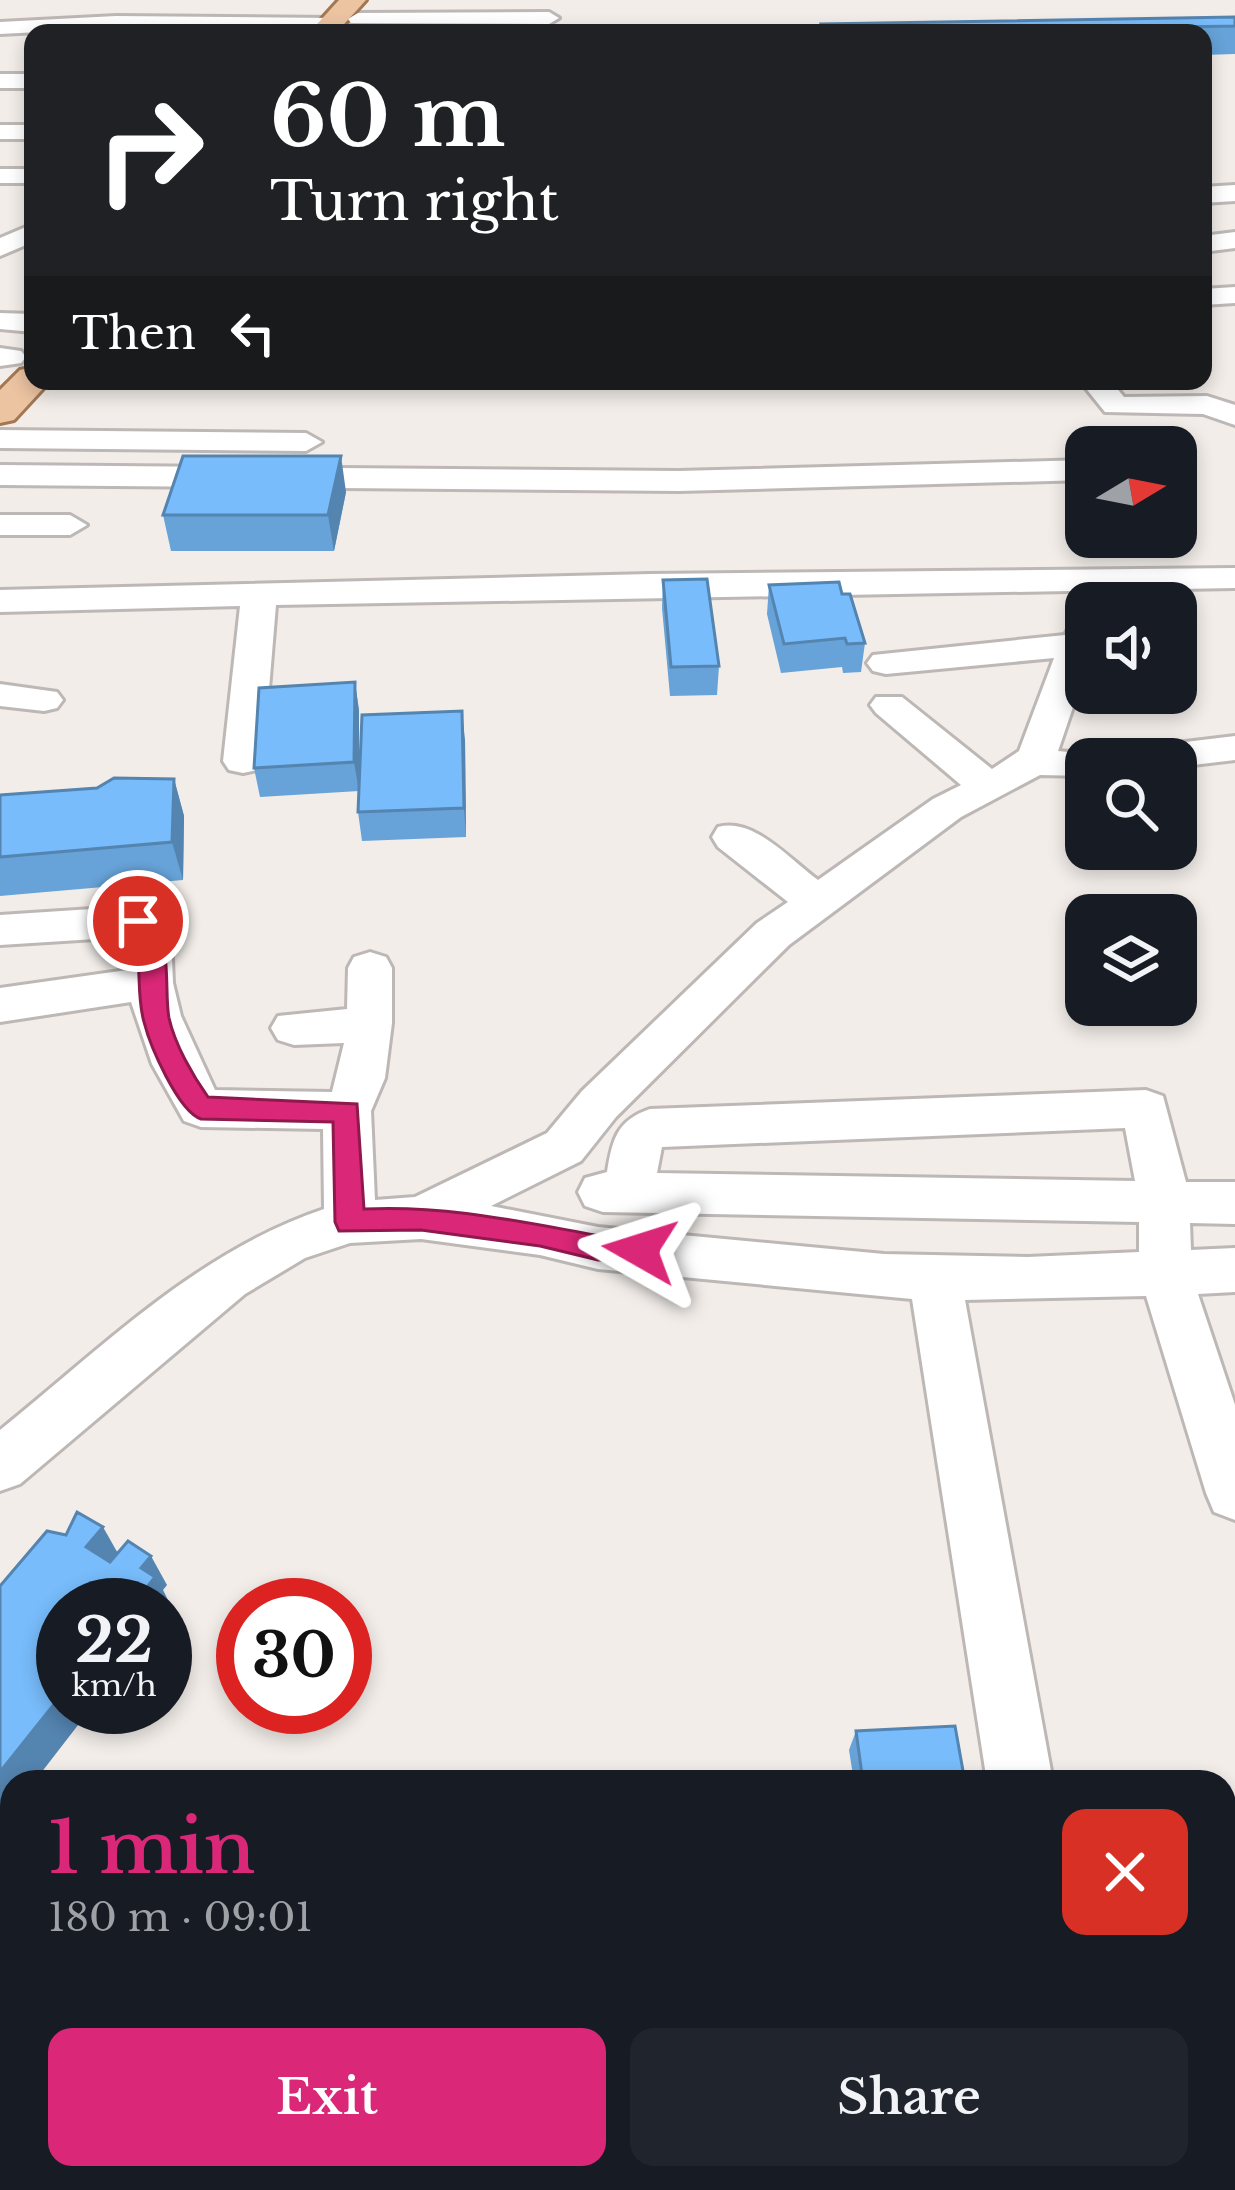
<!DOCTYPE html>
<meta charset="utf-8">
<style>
:root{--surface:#171b24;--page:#20242c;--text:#f1f3f6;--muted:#9ea1a6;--accent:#db2777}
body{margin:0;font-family:"Libre Baskerville",serif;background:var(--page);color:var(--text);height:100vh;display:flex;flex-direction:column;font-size:45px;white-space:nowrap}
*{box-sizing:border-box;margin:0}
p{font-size:39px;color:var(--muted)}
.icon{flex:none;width:66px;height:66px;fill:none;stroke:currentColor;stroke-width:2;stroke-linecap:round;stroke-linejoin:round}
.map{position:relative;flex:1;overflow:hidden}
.sheet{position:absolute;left:0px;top:1770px;width:1236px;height:420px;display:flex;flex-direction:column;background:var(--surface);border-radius:36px 36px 0 0;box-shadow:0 6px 18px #0003}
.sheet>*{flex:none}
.banner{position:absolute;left:24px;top:24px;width:1188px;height:366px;border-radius:24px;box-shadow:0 6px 18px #0003;background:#202124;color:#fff;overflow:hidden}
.needle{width:78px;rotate:80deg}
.fabs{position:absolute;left:1065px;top:426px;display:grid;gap:24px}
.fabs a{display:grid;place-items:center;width:132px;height:132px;border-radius:24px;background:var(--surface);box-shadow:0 6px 18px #0003;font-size:60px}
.speed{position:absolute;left:36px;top:1578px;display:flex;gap:24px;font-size:60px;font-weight:700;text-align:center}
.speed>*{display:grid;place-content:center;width:156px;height:156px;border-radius:50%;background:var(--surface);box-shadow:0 6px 18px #0003;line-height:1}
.speed small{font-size:30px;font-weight:400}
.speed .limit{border:18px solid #d22;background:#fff;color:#111}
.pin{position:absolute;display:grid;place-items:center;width:102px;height:102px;color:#fff;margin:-51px;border:6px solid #fff;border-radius:50%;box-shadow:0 3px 12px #0007}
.me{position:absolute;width:132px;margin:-66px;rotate:276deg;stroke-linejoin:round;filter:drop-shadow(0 0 9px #0008)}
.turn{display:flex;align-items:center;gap:42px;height:252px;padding:0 48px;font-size:54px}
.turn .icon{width:156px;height:156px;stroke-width:2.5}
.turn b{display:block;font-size:84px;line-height:102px}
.then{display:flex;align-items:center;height:114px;padding:0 48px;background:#0003;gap:24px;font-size:45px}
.round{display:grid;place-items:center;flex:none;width:126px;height:126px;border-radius:24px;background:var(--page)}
.overview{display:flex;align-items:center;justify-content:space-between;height:204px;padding:0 48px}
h1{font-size:72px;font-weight:600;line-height:90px;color:var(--accent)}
.button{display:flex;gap:24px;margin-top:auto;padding:24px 48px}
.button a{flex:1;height:138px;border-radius:24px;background:var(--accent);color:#fff;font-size:48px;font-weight:600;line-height:138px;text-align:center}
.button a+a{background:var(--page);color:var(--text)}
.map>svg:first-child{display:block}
</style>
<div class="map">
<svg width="1235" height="2190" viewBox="0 0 1235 2190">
<rect width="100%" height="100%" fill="#f2ede9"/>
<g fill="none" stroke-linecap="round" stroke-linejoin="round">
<g stroke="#bdb8b5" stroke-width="6">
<g id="minor">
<polygon points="358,13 549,12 559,18 549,24 351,23 348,19"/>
<polygon points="116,16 331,18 341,24 331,30 116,28 0,34 0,22"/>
<rect x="0" y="74" width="33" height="14"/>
<rect x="0" y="125" width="33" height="14"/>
<rect x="0" y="169" width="33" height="14"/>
<polygon points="1235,185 1235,201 1203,203 1203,187"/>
<polygon points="33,224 33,242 0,256 0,238"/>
<polygon points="1235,232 1235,248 1203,252 1203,236"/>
<polygon points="1235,287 1235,303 1203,305 1203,289"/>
<polygon points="0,313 33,314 33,332 0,329"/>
<polygon points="0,348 21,351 26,357 21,363 0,366"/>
<polygon points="1080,381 1111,381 1124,397 1207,396 1235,405 1235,425 1203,414 1105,412"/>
<polygon points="0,430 306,433 322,442 306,451 0,448"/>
<polygon points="1086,460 1086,480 679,491 0,485 0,465 679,471"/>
<polygon points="0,515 70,515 87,525 70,535 0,535"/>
<polygon points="1235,568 1235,588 276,605 263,761 257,770 243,773 229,770 223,761 240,606 0,612 0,590 650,574"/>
<path d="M 1086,617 L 1086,669 L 1058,751 L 1100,755 L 1103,759 L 1086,759 L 1086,776 L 1040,775 L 961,817 L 789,945 L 616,1117 L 581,1161 L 491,1206 L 598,1227 L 884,1254 L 1028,1257 L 1139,1252 L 1139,1222 L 603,1212 L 585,1206 L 578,1192 L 585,1178 L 607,1172 C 612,1140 617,1120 650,1109 L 1146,1090 L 1163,1096 L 1186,1182 L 1235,1182 L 1235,1224 L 1190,1223 L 1191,1250 L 1235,1248 L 1235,1292 L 1198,1294 L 1235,1405 L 1235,1520 L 1214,1512 L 1206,1493 L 1146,1296 L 965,1300 L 1053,1782 L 987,1782 L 912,1299 L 598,1269 L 540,1255 L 421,1239 L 350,1243 L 305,1258 L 245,1294 L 20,1484 L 0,1491 L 0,1430 C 102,1348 198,1251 324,1209 L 323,1129 L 201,1127 L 184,1121 L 152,1064 L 131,1002 L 0,1022 L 0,988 L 127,970 L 127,937 L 0,945 L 0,915 L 138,906 L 153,910 L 171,934 L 173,983 L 181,1016 L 215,1090 L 332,1092 L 344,1043 L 294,1045 L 278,1040 L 271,1028 L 278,1016 L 347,1009 L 348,968 L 354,957 L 370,952 L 386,957 L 392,968 L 392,1023 L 385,1078 L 371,1111 L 375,1200 L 415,1197 L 547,1133 L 582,1091 L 757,923 L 788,902 L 718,847 L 712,837 L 718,827 C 754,817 790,860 818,880 L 933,799 L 961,785 L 876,713 L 870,705 L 876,697 L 902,697 L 992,769 L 1019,751 L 1054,658 L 886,674 L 873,671 L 867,663 L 873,655 L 1065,635 L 1073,620 ZM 1125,1128 L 1135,1181 L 657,1173 L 662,1147 Z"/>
<polygon points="0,684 57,692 63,700 57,708 44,711 0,706"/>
<polygon points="1235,736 1235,760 1176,767 1176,759 1124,759 1130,750 1144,747"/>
<polygon points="12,1955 12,2097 0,2102 0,1957"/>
<polygon points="180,2178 256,2178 255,2190 179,2190"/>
<polygon points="1035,2178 1111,2178 1110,2190 1034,2190"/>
</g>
</g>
<g stroke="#a37752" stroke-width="6">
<g id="major">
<polygon points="339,0 366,0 336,33 309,33"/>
<polygon points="33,367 33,381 50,381 14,420 0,423 0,390 20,370"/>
</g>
</g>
<use href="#minor" fill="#fff" fill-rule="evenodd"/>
<use href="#major" fill="#ecc4a2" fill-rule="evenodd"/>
</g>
<g fill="#67a2d8">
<polygon points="1235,17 1235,54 1203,55 1203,33 821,33 821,24"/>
<polygon points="346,492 334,551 171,551 163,515"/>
<polygon points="663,580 719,666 717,695 670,696 662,608"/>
<polygon points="769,585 842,594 865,643 861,672 843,673 842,667 781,673 767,614"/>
<polygon points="355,682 359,711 359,781 465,740 466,837 362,841 358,812 359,791 260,797 254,768"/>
<polygon points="174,779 184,816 183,880 0,896 0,795 97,788"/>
<polygon points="856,1731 965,1782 854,1782 849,1750"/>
</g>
<g fill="#5484b0">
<polygon points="341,456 346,492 334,551 328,515"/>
<polygon points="355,682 359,711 359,791 354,762"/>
<polygon points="462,711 465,740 466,837 464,808"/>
<polygon points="174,779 184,816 183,880 172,842"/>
<polygon points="103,1527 120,1557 104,1577 86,1547"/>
<polygon points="151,1556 167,1585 163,1590 171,1606 165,1613 165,1605 133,1605 141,1568"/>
<polygon points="63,1693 63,1707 92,1707 34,1782 12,1782 12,1810 0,1826 0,1772"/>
<polygon points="178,2178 198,2178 197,2190 176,2190"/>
</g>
<g fill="#78bcfb" stroke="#5484b0" stroke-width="3">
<polygon points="1235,17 1235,26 824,33 821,24"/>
<polygon points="183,456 341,456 328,515 163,515"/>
<polygon points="707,579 719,666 671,667 663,580"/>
<polygon points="839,582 842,594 850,594 865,643 847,644 845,638 784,644 769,585"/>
<polygon points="355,682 354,762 254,768 259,688"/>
<polygon points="462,711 464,808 358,812 362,715"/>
<polygon points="114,778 174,779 172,842 0,857 0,795 97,788"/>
<polygon points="77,1512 103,1527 86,1547 110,1562 128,1541 151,1556 141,1568 155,1577 133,1605 63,1605 63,1693 0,1772 0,1586 47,1531 66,1535"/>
<polygon points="955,1726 965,1782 863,1782 856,1731"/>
<polygon points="10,2023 12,2023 12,2178 178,2178 176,2190 0,2190 0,2069"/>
</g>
<path fill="#db2777" stroke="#8e194d" stroke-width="3" d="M 138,912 C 176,925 163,987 169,1018 C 175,1045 193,1076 208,1097 L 357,1104 L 364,1209 C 444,1205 517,1221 595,1235 C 614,1238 633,1236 651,1242 L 655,1250 L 651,1259 L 598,1260 L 540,1246 L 421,1230 L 339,1231 L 335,1222 L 333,1122 L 201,1119 C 178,1111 150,1046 144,1022 C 134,987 146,952 126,921 Z"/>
</svg>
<div class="fabs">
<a><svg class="needle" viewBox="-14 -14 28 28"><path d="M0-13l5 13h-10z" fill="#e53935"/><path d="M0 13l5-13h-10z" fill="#9ea1a6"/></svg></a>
<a><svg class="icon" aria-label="sound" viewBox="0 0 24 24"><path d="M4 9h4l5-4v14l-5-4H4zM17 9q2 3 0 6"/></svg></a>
<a><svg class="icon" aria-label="search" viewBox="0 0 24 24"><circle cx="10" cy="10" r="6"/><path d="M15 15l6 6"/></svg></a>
<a><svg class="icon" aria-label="layers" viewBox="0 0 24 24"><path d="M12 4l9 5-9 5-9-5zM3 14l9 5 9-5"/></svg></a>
</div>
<div class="speed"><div>22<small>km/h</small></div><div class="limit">30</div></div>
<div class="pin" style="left:138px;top:921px;background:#d93025"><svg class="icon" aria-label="arrive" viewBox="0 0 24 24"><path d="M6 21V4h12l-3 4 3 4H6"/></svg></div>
<svg class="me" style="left:640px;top:1250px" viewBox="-20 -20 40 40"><path d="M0-17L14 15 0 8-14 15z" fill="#db2777" stroke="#fff" stroke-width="4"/></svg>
<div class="banner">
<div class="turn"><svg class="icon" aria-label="right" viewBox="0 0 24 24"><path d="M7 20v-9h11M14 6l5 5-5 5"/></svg><div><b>60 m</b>Turn right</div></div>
<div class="then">Then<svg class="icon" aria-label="left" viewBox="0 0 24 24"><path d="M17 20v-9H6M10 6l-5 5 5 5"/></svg></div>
</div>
<section class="sheet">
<div class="overview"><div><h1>1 min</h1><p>180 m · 09:01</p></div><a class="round" style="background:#d93025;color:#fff"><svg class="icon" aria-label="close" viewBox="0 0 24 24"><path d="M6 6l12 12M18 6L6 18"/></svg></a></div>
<div class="button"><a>Exit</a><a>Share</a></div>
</section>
</div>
